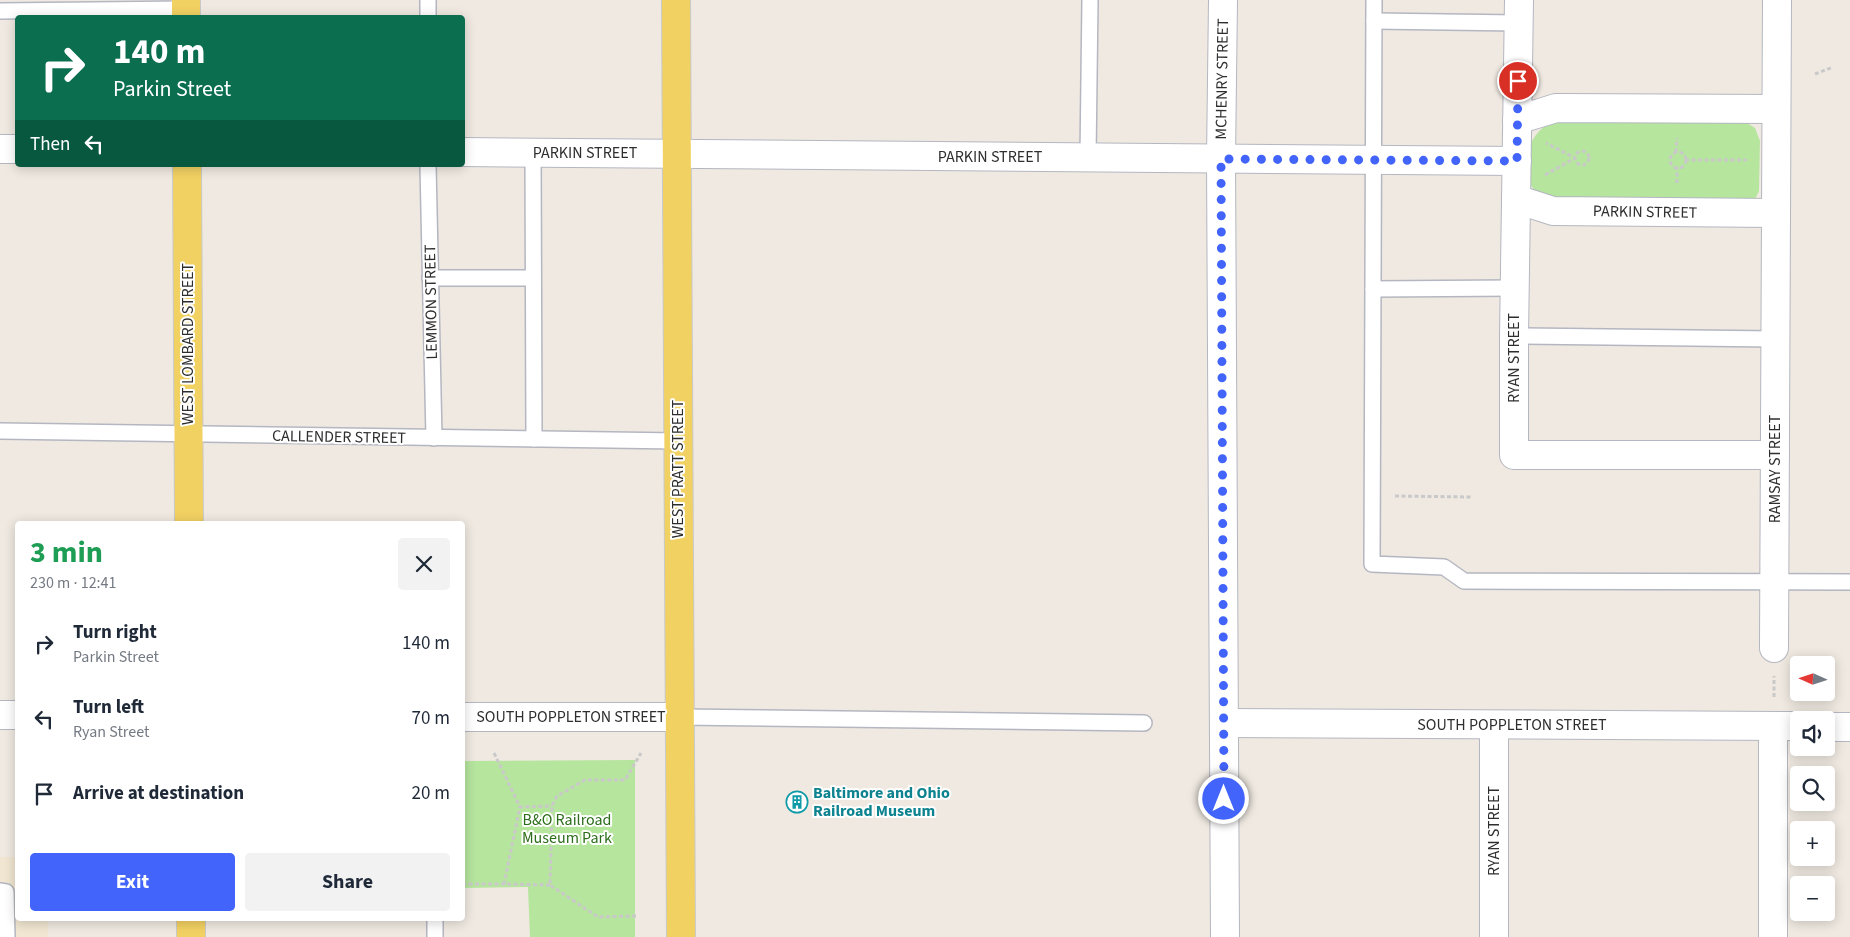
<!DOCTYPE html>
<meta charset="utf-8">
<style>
:root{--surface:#fff;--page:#f2f2f3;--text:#1f2937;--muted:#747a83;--accent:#4264fb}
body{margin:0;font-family:"Source Sans 3",sans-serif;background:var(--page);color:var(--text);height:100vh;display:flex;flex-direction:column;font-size:19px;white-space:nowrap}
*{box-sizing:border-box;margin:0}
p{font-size:16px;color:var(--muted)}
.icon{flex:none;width:28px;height:28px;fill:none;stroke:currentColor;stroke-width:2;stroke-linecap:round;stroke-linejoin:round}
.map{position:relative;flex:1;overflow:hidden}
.sheet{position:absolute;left:15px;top:521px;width:450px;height:400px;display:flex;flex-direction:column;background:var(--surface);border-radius:5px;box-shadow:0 2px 12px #0003}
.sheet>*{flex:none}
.top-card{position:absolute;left:15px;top:15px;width:450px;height:152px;border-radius:5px;box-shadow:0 2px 12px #0003;background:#0b6e4f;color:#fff;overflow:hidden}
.needle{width:32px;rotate:273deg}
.buttons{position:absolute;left:1790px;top:656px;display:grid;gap:10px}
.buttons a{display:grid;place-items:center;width:45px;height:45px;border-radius:5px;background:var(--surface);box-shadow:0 2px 12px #0003;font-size:25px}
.pin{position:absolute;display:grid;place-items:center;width:42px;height:42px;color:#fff;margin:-21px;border:2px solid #fff;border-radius:50%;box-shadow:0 1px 5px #0007}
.me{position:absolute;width:55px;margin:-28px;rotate:0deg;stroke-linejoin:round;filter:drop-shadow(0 0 4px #0008)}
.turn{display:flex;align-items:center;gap:18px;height:105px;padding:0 15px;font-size:22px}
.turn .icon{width:65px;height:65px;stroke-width:2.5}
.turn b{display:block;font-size:35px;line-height:42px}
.then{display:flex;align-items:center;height:48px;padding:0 15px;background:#0003;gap:10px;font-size:19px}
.round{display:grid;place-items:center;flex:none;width:52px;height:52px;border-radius:5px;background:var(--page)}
.summary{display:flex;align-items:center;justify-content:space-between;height:85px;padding:0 15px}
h1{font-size:30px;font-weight:700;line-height:38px;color:#1e9e55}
.action{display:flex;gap:10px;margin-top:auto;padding:10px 15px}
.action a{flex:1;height:58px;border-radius:5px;background:var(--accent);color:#fff;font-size:20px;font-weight:700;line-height:58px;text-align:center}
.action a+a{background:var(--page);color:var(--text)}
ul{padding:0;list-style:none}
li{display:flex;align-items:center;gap:15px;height:75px;padding:0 15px}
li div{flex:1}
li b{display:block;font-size:19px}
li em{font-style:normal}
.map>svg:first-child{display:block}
</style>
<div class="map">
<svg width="1850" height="937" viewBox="0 0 1850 937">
<rect width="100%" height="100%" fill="#efe9e1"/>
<polygon fill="#f0e6d1" points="0,857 17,857 18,919 48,919 48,937 0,937"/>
<g fill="#b6e59e">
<path d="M 1563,120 L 1744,121 L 1755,128 L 1760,141 L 1759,191 L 1754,201 L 1543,199 C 1537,193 1529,185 1527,177 C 1524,159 1529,138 1544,127 C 1549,124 1557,122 1563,120 Z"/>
<polygon points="635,760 635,937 530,937 528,887 463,888 463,761"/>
</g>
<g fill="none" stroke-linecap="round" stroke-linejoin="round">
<g stroke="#b4b7c1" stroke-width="18">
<g id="service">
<polyline points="428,0 428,18"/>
<polyline points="1374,0 1372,564 1444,567 1464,581 1850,582"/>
<polyline points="0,11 186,9"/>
<polyline points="1374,21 1518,23"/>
<polyline points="533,153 534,439"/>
<polyline points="1088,157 1090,0"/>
<polyline points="428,165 434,438"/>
<polyline points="430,278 533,278"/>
<polyline points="1373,289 1515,288"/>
<polyline points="1514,336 1775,339"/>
<polyline points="0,431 678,441"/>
<polyline points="680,717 1144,723"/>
<polyline points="0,891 6,892 7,937"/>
<polyline points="435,937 435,919"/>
</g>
</g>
<g stroke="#b4b7c1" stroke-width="30">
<g id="minor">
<polyline points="1223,0 1221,159 1225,937"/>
<polyline points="1519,0 1514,336 1514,455 1775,455"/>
<polyline points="1517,120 1556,108 1776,109"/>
<polyline points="0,149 18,149"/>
<polyline points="462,152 1517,161"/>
<polyline points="1516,199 1553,211 1775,213"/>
<polyline points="1774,648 1777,0"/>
<polyline points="0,715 18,715"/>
<polyline points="462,717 680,717"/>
<polyline points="1225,723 1799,726"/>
<polyline points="1494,725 1494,937"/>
<polyline points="1773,726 1773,937"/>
<polyline points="1826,727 1850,727"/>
</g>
</g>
<g stroke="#c9c9c9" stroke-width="30">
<g id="primary">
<polyline points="186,0 186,18"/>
<polyline points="676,0 681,937"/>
<polyline points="187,165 189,524"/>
<polyline points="191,919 191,937"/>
</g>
</g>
<g stroke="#c9c9c9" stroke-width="3" stroke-dasharray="4 2.5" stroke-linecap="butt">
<polyline points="1815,74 1833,67"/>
<circle cx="1582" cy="158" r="7"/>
<polyline points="1676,152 1677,138"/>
<circle cx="1678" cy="160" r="8"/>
<polyline points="1685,160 1747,160"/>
<polyline points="1545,175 1575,158 1546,143"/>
<polyline points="1677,183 1677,167"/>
<polyline points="1395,496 1472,497"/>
<polyline points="1774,697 1774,676"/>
<polyline points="494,753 520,807"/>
<polyline points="462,884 504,884"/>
<polyline points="550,885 504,884 520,807 552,806"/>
<polyline points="636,916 598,917 550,885 552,806 557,796 585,780 625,780 641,753"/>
</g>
<use href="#service" stroke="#fff" stroke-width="15"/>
<use href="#minor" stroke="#fff" stroke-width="28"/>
<use href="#primary" stroke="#f2d163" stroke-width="28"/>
</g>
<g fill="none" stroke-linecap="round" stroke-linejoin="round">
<polyline stroke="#4264fb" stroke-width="9" stroke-dasharray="0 16.2" points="1224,799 1221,159 1517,161 1518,81"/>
</g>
<defs>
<g id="building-ring" transform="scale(1.125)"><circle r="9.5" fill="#fff" stroke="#0f9aa8" stroke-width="1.5"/><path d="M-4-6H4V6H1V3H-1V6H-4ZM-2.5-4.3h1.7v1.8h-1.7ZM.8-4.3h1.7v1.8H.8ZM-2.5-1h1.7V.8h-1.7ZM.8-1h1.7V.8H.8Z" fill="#0f9aa8"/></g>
</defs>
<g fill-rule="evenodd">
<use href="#building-ring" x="797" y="802"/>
</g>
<g text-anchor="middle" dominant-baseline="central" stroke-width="4" stroke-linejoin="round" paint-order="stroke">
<g font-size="16" fill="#2e2e2e" stroke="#fff">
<text transform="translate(1222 79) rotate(-89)">MCHENRY STREET</text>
<text x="585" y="153">PARKIN STREET</text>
<text x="990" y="157">PARKIN STREET</text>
<text transform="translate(1645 212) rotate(1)">PARKIN STREET</text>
<text transform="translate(431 302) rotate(-91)">LEMMON STREET</text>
<text transform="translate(188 344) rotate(-90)">WEST LOMBARD STREET</text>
<text transform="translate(1514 358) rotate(-90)">RYAN STREET</text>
<text transform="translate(339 437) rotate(1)">CALLENDER STREET</text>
<text transform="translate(678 469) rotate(-90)">WEST PRATT STREET</text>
<text transform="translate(1775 469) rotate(-90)">RAMSAY STREET</text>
<text x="571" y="717">SOUTH POPPLETON STREET</text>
<text x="1512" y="725">SOUTH POPPLETON STREET</text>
<text transform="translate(1494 831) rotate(-90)">RYAN STREET</text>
</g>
<g font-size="16" font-weight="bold" fill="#0d838f" stroke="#fff" text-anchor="start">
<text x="813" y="793">Baltimore and Ohio<tspan x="813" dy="18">Railroad Museum</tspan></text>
</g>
<g font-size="16" fill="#2c6e1b" stroke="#fff">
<text x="567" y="820">B&amp;O Railroad<tspan x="567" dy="18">Museum Park</tspan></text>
</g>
</g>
</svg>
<div class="buttons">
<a><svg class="needle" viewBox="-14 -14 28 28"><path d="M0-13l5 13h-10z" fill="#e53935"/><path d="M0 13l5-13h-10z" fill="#747a83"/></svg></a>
<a><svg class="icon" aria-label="sound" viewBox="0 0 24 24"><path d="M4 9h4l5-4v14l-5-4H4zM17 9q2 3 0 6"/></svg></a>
<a><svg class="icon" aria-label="search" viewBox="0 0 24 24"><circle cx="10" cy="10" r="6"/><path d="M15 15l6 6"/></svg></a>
<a>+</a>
<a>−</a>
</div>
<div class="pin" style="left:1518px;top:81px;background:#d93025"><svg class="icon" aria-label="arrive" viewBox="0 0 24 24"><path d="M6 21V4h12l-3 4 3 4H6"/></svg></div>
<svg class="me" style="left:1224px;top:799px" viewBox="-20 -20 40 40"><circle r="17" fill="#4264fb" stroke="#fff" stroke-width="3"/><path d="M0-11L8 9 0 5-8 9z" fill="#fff"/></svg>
<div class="top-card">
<div class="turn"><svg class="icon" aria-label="right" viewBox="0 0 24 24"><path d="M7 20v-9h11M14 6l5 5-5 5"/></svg><div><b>140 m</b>Parkin Street</div></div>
<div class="then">Then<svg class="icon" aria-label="left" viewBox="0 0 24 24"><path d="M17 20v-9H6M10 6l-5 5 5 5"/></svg></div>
</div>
<section class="sheet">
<div class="summary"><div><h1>3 min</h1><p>230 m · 12:41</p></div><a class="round"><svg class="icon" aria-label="close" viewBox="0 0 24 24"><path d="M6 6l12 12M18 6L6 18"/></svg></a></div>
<ul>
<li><svg class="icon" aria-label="right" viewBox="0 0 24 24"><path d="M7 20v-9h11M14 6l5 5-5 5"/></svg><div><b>Turn right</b><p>Parkin Street</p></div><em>140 m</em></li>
<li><svg class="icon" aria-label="left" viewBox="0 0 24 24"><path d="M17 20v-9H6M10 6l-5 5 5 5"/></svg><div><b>Turn left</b><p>Ryan Street</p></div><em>70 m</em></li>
<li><svg class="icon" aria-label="arrive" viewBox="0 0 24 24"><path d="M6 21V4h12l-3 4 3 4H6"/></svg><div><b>Arrive at destination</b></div><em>20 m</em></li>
</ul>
<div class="action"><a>Exit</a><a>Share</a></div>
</section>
</div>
